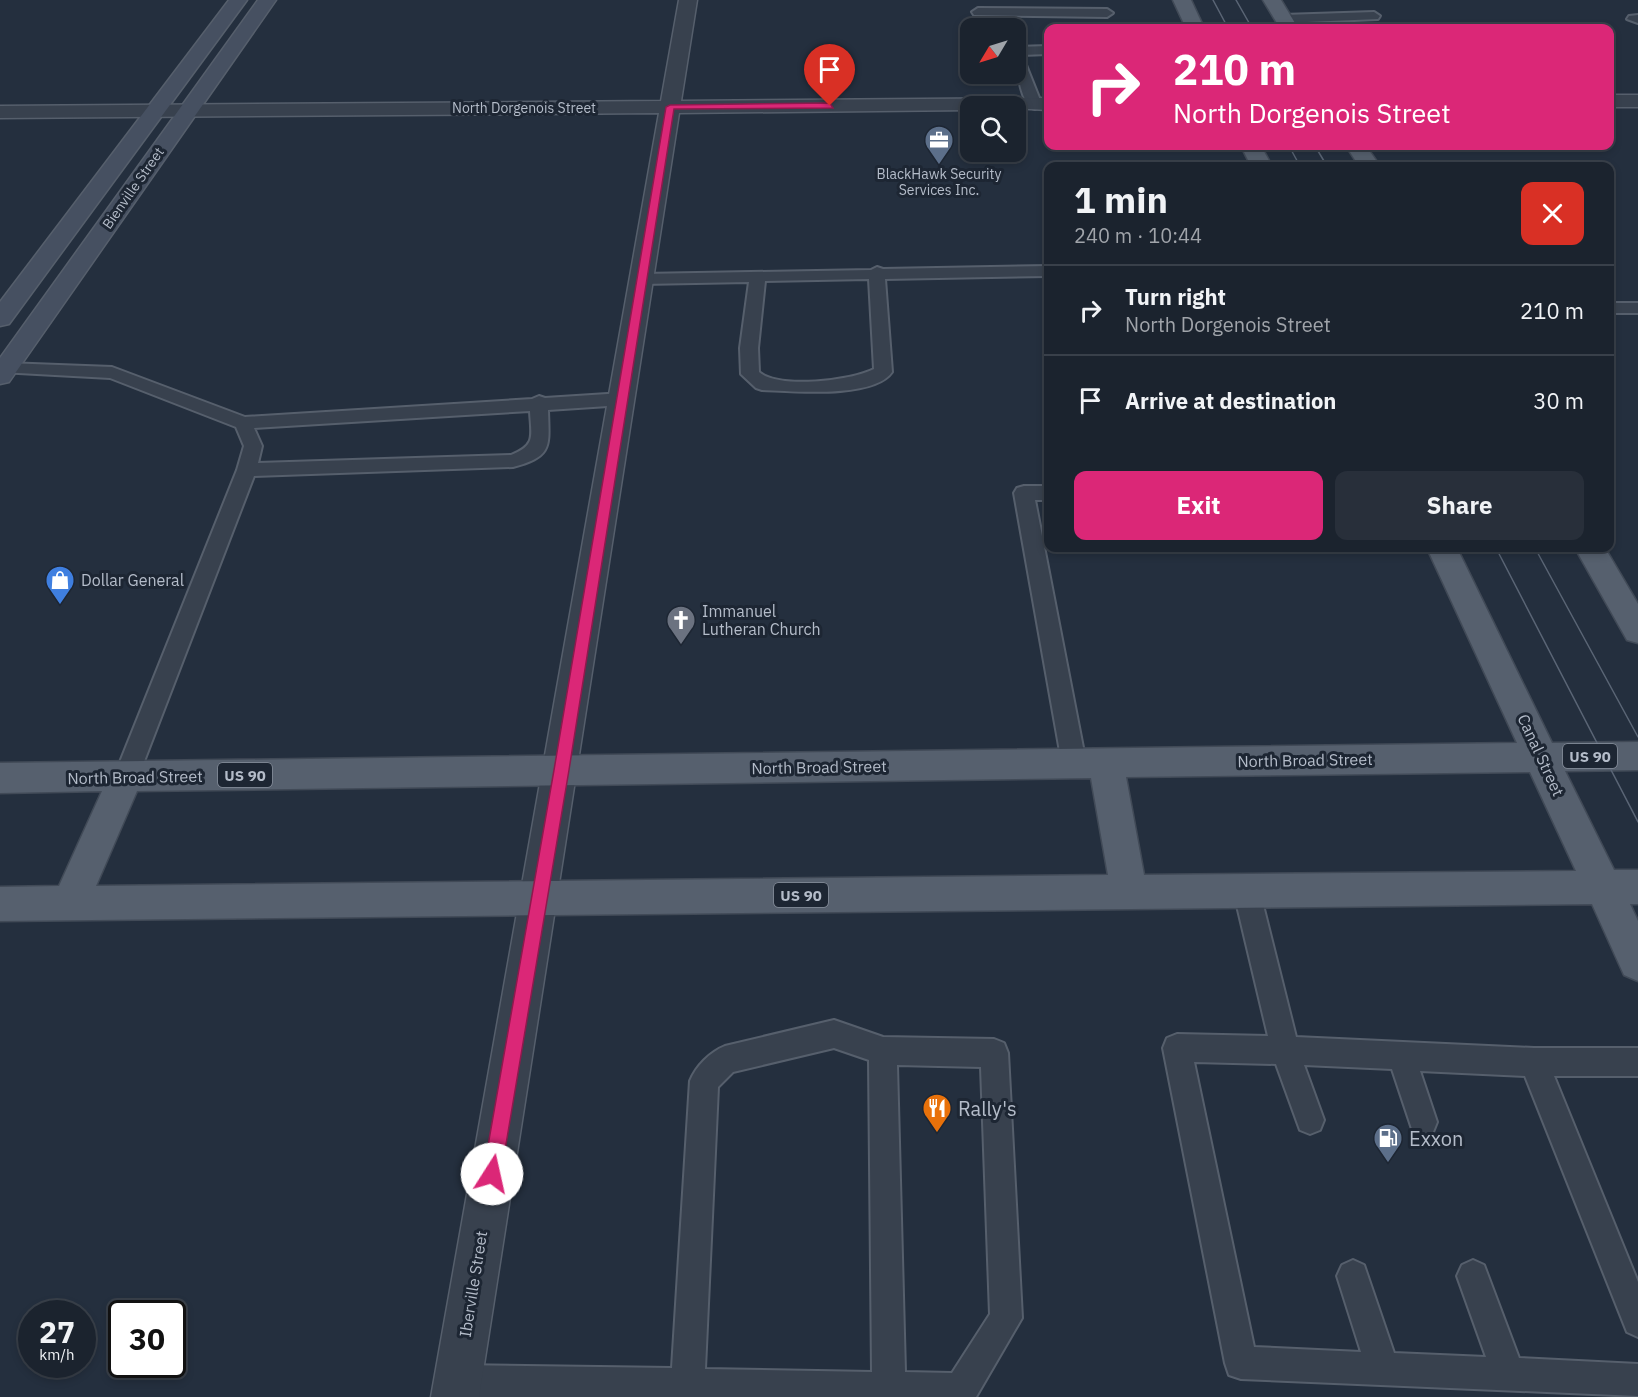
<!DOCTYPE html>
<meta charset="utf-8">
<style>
:root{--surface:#1b232e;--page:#282f3a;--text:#f1f3f6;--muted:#a0a4aa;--line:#39404a;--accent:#db2777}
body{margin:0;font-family:"IBM Plex Sans",sans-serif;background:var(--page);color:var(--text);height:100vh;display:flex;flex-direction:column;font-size:22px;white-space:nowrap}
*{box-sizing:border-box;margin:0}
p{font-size:20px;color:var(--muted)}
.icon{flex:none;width:33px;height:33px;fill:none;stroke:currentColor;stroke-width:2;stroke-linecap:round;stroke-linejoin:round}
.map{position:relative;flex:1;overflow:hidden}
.side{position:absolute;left:1044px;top:162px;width:570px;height:390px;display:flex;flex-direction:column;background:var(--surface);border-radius:12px;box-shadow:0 3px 9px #0003,0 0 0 2px var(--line)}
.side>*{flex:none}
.hud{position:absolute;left:1044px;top:24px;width:570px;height:126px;border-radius:12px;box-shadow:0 3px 9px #0003,0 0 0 2px var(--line);background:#db2777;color:#fff;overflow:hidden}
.needle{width:39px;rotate:232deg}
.fabs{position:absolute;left:960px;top:18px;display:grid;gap:12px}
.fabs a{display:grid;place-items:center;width:66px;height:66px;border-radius:12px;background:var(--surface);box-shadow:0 3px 9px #0003,0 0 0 2px var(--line);font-size:30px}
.speed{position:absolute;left:18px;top:1300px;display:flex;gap:12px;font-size:30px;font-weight:700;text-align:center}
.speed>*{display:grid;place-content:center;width:78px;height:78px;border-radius:50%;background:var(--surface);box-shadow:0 3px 9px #0003,0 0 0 2px var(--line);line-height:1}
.speed small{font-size:15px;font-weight:400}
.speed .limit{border:3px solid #111;border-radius:9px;background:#fff;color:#111}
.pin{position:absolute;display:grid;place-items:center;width:51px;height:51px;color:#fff;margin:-62px -26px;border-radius:50% 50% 50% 0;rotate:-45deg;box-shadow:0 0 6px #0007}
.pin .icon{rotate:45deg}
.me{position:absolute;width:66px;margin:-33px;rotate:10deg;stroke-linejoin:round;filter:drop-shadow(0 0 4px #0008)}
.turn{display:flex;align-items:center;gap:21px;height:126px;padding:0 30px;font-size:27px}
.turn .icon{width:78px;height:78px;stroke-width:2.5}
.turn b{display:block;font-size:42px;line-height:51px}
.round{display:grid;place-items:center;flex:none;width:63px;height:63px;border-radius:12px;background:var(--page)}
.headline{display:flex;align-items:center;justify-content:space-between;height:102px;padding:0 30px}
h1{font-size:36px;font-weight:800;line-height:45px}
.cta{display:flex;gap:12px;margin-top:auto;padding:12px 30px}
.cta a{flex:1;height:69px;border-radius:12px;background:var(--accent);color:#fff;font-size:24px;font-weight:800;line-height:69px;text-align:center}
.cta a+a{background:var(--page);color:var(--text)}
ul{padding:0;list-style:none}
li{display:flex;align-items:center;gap:18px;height:90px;padding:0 30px;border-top:2px solid var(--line)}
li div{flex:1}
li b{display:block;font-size:22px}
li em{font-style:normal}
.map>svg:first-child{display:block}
</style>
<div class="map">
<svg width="1638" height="1397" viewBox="0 0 1638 1397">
<rect width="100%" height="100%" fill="#242f3e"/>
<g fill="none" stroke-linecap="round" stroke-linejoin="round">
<g stroke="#565f6c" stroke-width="4">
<g id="lane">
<polygon points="978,8 1107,9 1113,13 1107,17 974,15 972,12"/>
<polygon points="1374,12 1380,16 1378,19 1283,23 1277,19 1283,15"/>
<polygon points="1638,15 1638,23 1627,19 1629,16"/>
<path d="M 1048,46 L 1048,54 L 1022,55 L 1042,105 L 1035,109 C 1019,105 1016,61 1016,47 Z"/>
<path d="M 1048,266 L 1048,276 L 885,279 L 892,372 C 874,399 791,391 762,390 L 756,388 L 741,374 L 740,348 L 749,282 L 642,284 L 634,279 L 642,274 L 871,270 L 877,267 L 883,269 ZM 869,279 L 874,369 C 851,381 779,389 759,372 L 758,348 L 765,281 Z"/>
<rect x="1610" y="303" width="28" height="10"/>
<path d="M 6,363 L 112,367 L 245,417 L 532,399 L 539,396 L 545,398 L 623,393 L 632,399 L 623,405 L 548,410 C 549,447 553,456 513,467 L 254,476 L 138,777 L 134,784 L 126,787 L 118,784 L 114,777 L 237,470 L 244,446 L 236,427 L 110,378 L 0,372 L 0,364 ZM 530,411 C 531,435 537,445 511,455 L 258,463 L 262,446 L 254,428 Z"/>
<polygon points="1024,486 1048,486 1048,500 1035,500 1086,763 1082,770 1074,773 1066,770 1062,763 1014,493 1017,488"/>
<polygon points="1247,881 1256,885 1260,893 1296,1037 1534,1048 1638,1048 1638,1076 1554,1076 1638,1282 1638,1337 1627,1332 1525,1076 1420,1071 1437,1122 1433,1132 1423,1136 1413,1132 1392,1069 1304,1065 1324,1120 1320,1130 1310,1134 1300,1130 1276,1064 1194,1062 1254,1347 1361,1352 1337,1276 1342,1265 1353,1260 1364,1265 1394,1353 1486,1357 1457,1276 1462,1265 1473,1260 1484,1265 1519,1358 1638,1364 1638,1396 1241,1379 1229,1375 1225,1363 1163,1048 1167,1038 1177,1034 1268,1036 1234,893 1238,885"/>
<path d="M 834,1020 L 883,1037 L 994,1039 L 1004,1043 L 1008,1053 L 1022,1318 L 976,1397 L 457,1397 L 446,1393 L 442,1381 L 446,1369 L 458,1365 L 672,1368 L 690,1081 C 696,1066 710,1052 725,1046 ZM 834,1048 L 869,1060 L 872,1372 L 705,1369 L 718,1087 L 733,1072 ZM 897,1065 L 981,1067 L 990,1314 L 952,1373 L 905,1372 Z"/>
</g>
</g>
<g stroke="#565f6c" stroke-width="3">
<g id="street">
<polygon points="679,0 697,0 681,101 1048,98 1048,110 970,106 970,110 679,113 479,1397 431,1397 659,113 0,118 0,106 661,101"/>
<rect x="1610" y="95" width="28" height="12"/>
</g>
</g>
<g stroke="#565f6c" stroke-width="3">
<g id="secondary">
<polygon points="229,0 247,0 9,324 0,326 0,302"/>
<polygon points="258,0 276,0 9,382 0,384 0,358"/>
</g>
</g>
<g stroke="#414a57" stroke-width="3">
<g id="primary">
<polygon points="1173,0 1191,0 1204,28 1186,28"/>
<polygon points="1263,0 1281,0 1298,28 1280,28"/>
<polygon points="1241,146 1261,146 1272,166 1251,166"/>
<polygon points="1346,146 1366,146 1380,166 1359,166"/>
<path d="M 1427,548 L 1457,548 L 1552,743 L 1638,742 L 1638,770 L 1565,771 L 1614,870 L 1638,870 L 1638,904 L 1630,904 L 1638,921 L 1638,981 L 1624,975 L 1592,904 L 0,921 L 0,887 L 59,886 L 102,791 L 0,793 L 0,763 L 1517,743 ZM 1530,772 L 1576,871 L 1144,875 L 1126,777 ZM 1091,778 L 1108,875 L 96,886 L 137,791 Z"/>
<polygon points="1575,548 1605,548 1638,604 1638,643 1627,640"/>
</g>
</g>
<use href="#lane" fill="#38414e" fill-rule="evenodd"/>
<use href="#street" fill="#38414e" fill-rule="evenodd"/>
<use href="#secondary" fill="#465061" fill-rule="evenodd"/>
<use href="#primary" fill="#56606e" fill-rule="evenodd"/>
<g stroke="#5a6575" stroke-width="1.5">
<polyline points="1213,0 1228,28"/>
<polyline points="1236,0 1252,28"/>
<polyline points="1289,146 1300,166"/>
<polyline points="1315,146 1327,166"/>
<polyline points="1496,548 1638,822"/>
<polyline points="1535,548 1638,737"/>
</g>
</g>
<polygon fill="#db2777" stroke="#8e194d" stroke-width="1.5" points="830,103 833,108 674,109 569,770 501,1174 498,1181 492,1183 485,1181 483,1174 554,770 666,107 670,105"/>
<defs>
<g id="office-pin" transform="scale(1.5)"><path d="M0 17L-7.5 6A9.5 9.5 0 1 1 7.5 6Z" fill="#5c6f8a" stroke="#1d2633"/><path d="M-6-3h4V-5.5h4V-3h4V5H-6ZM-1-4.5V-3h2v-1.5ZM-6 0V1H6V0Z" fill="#fff"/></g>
<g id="shop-pin" transform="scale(1.5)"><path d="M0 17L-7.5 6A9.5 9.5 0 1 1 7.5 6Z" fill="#3f7fe0" stroke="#1d2633"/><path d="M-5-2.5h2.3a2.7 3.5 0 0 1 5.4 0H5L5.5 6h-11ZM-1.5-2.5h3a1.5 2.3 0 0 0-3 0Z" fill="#fff"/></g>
<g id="church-pin" transform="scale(1.5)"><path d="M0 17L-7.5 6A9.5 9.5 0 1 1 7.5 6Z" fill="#6b7280" stroke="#1d2633"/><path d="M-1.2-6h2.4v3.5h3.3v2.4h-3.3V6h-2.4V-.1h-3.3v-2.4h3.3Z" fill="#fff"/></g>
<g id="restaurant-pin" transform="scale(1.5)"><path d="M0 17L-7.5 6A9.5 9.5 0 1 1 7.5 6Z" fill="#e8710a" stroke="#1d2633"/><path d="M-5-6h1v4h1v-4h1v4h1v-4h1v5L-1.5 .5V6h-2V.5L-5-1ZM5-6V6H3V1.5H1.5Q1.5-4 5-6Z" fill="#fff"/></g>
<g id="fuel-pin" transform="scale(1.5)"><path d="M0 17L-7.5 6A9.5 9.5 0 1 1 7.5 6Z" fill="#5c6f8a" stroke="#1d2633"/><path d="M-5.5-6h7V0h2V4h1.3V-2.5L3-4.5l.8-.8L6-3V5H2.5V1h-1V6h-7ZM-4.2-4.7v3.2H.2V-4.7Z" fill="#fff"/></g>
</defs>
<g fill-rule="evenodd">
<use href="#office-pin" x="939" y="140"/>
<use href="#shop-pin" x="60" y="580"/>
<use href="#church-pin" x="681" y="620"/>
<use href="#restaurant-pin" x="937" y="1108"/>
<use href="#fuel-pin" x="1388" y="1138"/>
</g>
<g text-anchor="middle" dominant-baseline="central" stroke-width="6" stroke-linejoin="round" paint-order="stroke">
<g font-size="14" fill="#b4bcc9" stroke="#1d2633">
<text x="524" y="108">North Dorgenois Street</text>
<text transform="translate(133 188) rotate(-55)">Bienville Street</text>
</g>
<g font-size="14" fill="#b4bcc9" stroke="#1d2633">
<text x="939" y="174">BlackHawk Security<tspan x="939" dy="16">Services Inc.</tspan></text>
</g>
<g fill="#1d2633" stroke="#878f9c" stroke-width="1.5">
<rect x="1563" y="744" width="54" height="24" rx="4.5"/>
<rect x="218" y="763" width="54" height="24" rx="4.5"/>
<rect x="774" y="883" width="54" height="24" rx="4.5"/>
</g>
<g font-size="15" font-weight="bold" fill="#b4bcc9">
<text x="1590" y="756">US 90</text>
<text x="245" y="775">US 90</text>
<text x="801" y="895">US 90</text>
</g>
<g font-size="16" fill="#b4bcc9" stroke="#1d2633" text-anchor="start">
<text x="81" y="580">Dollar General</text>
<text x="702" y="611">Immanuel<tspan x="702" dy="18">Lutheran Church</tspan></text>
</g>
<g font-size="16" fill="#b4bcc9" stroke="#1d2633">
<text transform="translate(1541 755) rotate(65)">Canal Street</text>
<text transform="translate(1305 760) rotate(-1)">North Broad Street</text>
<text transform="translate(819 767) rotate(-1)">North Broad Street</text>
<text transform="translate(135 777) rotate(-1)">North Broad Street</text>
<text transform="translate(473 1284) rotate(-81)">Iberville Street</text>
</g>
<g font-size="20" fill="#b4bcc9" stroke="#1d2633" text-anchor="start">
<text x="958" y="1108">Rally's</text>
<text x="1409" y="1138">Exxon</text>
</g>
</g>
</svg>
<div class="fabs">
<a><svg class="needle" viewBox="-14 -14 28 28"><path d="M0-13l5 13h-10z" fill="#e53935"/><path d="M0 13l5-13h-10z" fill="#a0a4aa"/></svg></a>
<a><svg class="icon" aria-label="search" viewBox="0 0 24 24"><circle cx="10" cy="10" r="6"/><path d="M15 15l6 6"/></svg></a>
</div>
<div class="speed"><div>27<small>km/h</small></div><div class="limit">30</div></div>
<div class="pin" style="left:830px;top:106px;background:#d93025"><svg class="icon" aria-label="arrive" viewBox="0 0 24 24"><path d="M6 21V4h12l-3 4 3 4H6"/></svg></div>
<svg class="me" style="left:492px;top:1174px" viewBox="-20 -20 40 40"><circle r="19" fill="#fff"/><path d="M0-13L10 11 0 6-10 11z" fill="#db2777"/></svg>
<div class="hud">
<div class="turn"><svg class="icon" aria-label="right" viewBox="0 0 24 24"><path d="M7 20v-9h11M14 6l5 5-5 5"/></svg><div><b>210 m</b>North Dorgenois Street</div></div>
</div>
<section class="side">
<div class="headline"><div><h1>1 min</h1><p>240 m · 10:44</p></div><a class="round" style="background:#d93025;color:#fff"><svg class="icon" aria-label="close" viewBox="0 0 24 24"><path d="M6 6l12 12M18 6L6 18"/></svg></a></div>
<ul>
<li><svg class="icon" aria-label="right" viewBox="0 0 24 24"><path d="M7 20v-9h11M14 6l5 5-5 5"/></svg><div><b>Turn right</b><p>North Dorgenois Street</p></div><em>210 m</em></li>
<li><svg class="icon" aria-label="arrive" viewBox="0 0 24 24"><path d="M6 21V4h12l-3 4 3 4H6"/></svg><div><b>Arrive at destination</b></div><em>30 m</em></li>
</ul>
<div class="cta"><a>Exit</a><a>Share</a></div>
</section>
</div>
